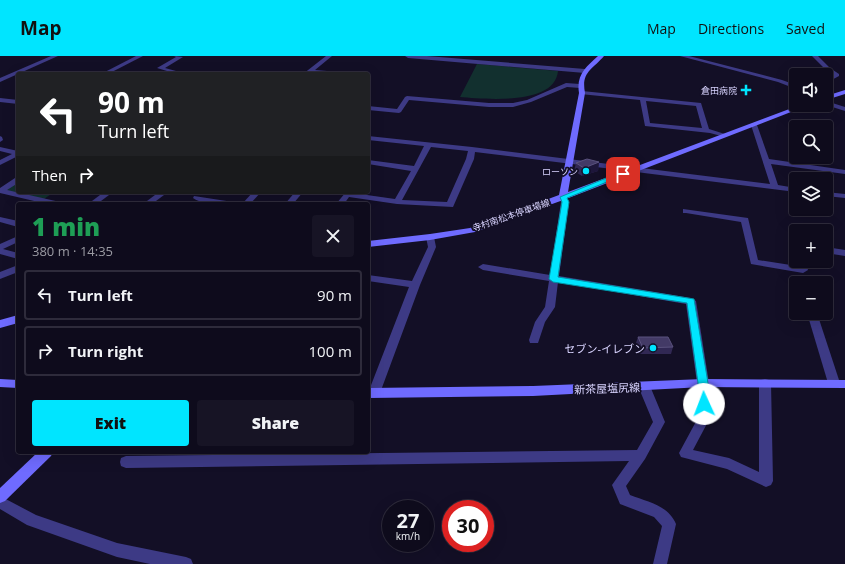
<!DOCTYPE html>
<meta charset="utf-8">
<style>
:root{--surface:#0e0b1c;--page:#171425;--text:#f1f3f6;--muted:#9b9ba3;--line:#2e2b3b;--accent:#00e5ff}
body{margin:0;font-family:"Open Sans","Noto Sans JP",sans-serif;background:var(--page);color:var(--text);height:100vh;display:flex;flex-direction:column;font-size:15px;white-space:nowrap}
*{box-sizing:border-box;margin:0}
p{font-size:13px;color:var(--muted)}
.icon{flex:none;width:22px;height:22px;fill:none;stroke:currentColor;stroke-width:2;stroke-linecap:round;stroke-linejoin:round}
.map{position:relative;flex:1;overflow:hidden}
.panel{position:absolute;left:16px;top:146px;width:354px;height:252px;display:flex;flex-direction:column;background:var(--surface);border-radius:4px;box-shadow:0 4px 16px #0002,0 0 0 1px var(--line)}
.panel>*{flex:none}
.guide{position:absolute;left:16px;top:16px;width:354px;height:122px;border-radius:4px;box-shadow:0 4px 16px #0002,0 0 0 1px var(--line);background:#202124;color:#fff;overflow:hidden}
.fabs{position:absolute;left:789px;top:12px;display:grid;gap:8px}
.fabs a{display:grid;place-items:center;width:44px;height:44px;border-radius:4px;background:var(--surface);box-shadow:0 4px 16px #0002,0 0 0 1px var(--line);font-size:20px}
.speed{position:absolute;left:382px;top:444px;display:flex;gap:8px;font-size:20px;font-weight:700;text-align:center}
.speed>*{display:grid;place-content:center;width:52px;height:52px;border-radius:50%;background:var(--surface);box-shadow:0 4px 16px #0002,0 0 0 1px var(--line);line-height:1}
.speed small{font-size:10px;font-weight:400}
.speed .limit{border:6px solid #d22;background:#fff;color:#111}
.pin{position:absolute;display:grid;place-items:center;width:34px;height:34px;color:#fff;margin:-17px;border-radius:8px;box-shadow:0 2px 6px #0006}
.me{position:absolute;width:44px;margin:-22px;rotate:358deg;stroke-linejoin:round;filter:drop-shadow(0 0 3px #0008)}
.turn{display:flex;align-items:center;gap:14px;height:84px;padding:0 16px;font-size:18px}
.turn .icon{width:52px;height:52px;stroke-width:2.5}
.turn b{display:block;font-size:28px;line-height:34px}
.then{display:flex;align-items:center;height:38px;padding:0 16px;background:#0003;gap:8px;font-size:15px}
.round{display:grid;place-items:center;flex:none;width:42px;height:42px;border-radius:4px;background:var(--page)}
.head{display:flex;align-items:center;justify-content:space-between;height:68px;padding:0 16px}
h1{font-size:24px;font-weight:800;line-height:30px;color:#1e9e55}
.action{display:flex;gap:8px;margin-top:auto;padding:8px 16px}
.action a{flex:1;height:46px;border-radius:4px;background:var(--accent);color:#111;font-size:16px;font-weight:800;line-height:46px;text-align:center}
.action a+a{background:var(--page);color:var(--text)}
ul{padding:0;list-style:none}
li{display:flex;align-items:center;gap:12px;height:50px;margin:0 8px 6px;padding:0 8px;border:2px solid var(--line);border-radius:4px}
li div{flex:1}
li b{display:block;font-size:15px}
li em{font-style:normal}
header{display:flex;align-items:center;gap:24px;box-sizing:border-box;height:56px;padding:0 20px;background:var(--accent);color:#111}
header strong{font-size:19px}
nav{display:flex;gap:22px;margin-inline-start:auto;font-size:14px}
.map>svg:first-child{display:block}
</style>
<header>
<strong>Map</strong>
<nav><a>Map</a><a>Directions</a><a>Saved</a></nav>
</header>
<div class="map">
<svg width="845" height="508" viewBox="0 0 845 508">
<rect width="100%" height="100%" fill="#130f26"/>
<g fill="#12302f">
<path d="M 477,8 L 558,15 C 555,50 484,43 460,41 Z"/>
<polygon points="18,126 18,136 54,136 44,143 7,135 7,132"/>
</g>
<g fill="none" stroke-linecap="round" stroke-linejoin="round">
<g fill="#3d3a85" fill-rule="evenodd">
<polygon points="51,0 58,0 0,26 0,22"/>
<polygon points="136,0 143,0 108,18 101,18"/>
<polygon points="174,0 183,1 165,12 187,18 177,18 157,12 176,1"/>
<polygon points="326,0 332,0 315,14 339,16 342,18 311,17 303,18"/>
<polygon points="405,0 427,0 585,13 588,15 585,17 408,2"/>
<polygon points="680,0 689,0 782,24 796,29 796,33 778,26"/>
<polygon points="812,0 818,0 830,12 839,18 839,20 826,27 826,23 833,19 826,14"/>
<polygon points="566,27 580,28 583,30 580,32 567,31 531,46 513,51 489,51 409,44 401,56 399,57 368,54 368,50 397,53 405,41 407,40 489,47 513,47 527,44"/>
<path d="M 582,35 L 701,47 L 709,73 L 728,79 L 725,81 L 710,77 L 645,70 L 640,44 L 580,38 L 579,37 ZM 646,45 L 696,50 L 702,72 L 650,67 Z"/>
<polygon points="0,42 18,44 18,48 0,46"/>
<polygon points="826,45 845,51 845,55 826,49"/>
<path d="M 754,67 L 757,69 L 769,103 L 845,114 L 845,118 L 771,108 L 778,129 L 796,132 L 796,136 L 475,96 L 474,103 L 453,151 L 397,148 L 349,141 L 344,148 L 336,148 L 346,136 L 395,143 L 411,115 L 368,108 L 368,104 L 414,110 L 424,90 L 368,84 L 368,80 L 472,91 L 770,128 L 751,69 ZM 431,91 L 468,95 L 466,103 L 447,146 L 402,144 Z"/>
<polygon points="0,80 2,81 3,84 0,86"/>
<polygon points="0,91 18,95 18,100 0,109 0,104 12,98 0,95"/>
<polygon points="15,122 18,122 18,127 7,134 60,146 61,148 47,148 0,137 0,132"/>
<polygon points="104,136 113,136 97,148 88,148"/>
<polygon points="159,136 168,136 152,148 143,148"/>
<polygon points="253,136 261,136 250,148 242,148"/>
<polygon points="295,136 303,136 293,148 285,148"/>
<polygon points="826,136 845,138 845,142 826,140"/>
<polygon points="560,139 566,139 569,146 559,220 691,242 696,245 709,327 711,360 693,394 729,402 759,416 759,327 761,324 765,323 769,324 771,327 773,425 771,429 766,431 727,413 681,401 679,397 699,360 697,327 686,248 558,226 555,251 545,266 538,287 530,287 529,284 535,266 545,251 549,225 483,214 478,211 483,208 550,219 561,146 559,141"/>
<path d="M 194,140 L 233,146 L 237,148 C 226,148 201,149 193,142 Z"/>
<polygon points="683,153 748,162 758,204 797,210 795,205 796,204 805,205 808,214 803,217 751,208 741,166 686,157 683,157"/>
<polygon points="0,161 18,165 18,171 0,166"/>
<polygon points="430,178 434,181 436,191 420,229 380,337 378,340 374,342 370,340 368,337 409,231 368,225 368,219 412,225 428,191 426,181"/>
<polygon points="18,180 18,186 3,193 18,197 18,203 0,198 0,188"/>
<polygon points="796,187 796,195 792,192 793,188"/>
<polygon points="826,191 845,194 845,200 826,197"/>
<polygon points="18,209 18,216 0,223 0,216"/>
<polygon points="807,257 817,257 840,327 838,330 834,331 830,330 828,327"/>
<path d="M 644,326 L 648,327 L 650,330 L 665,366 L 645,403 L 626,430 L 630,439 C 648,446 668,449 676,468 L 667,508 L 653,508 L 662,470 L 654,461 L 620,448 L 612,429 L 629,405 L 126,412 L 121,410 L 120,406 L 121,402 L 126,400 L 637,394 L 653,366 L 638,330 L 640,327 Z"/>
<polygon points="0,440 36,459 117,487 186,501 191,503 193,508 150,508 117,501 27,469 0,453"/>
</g>
<g fill="#6f6bff" fill-rule="evenodd">
<path d="M 598,0 L 604,0 C 592,14 581,16 585,37 L 568,136 L 800,49 L 809,49 L 566,143 L 475,176 L 430,184 L 368,191 L 368,185 L 430,178 L 470,172 L 559,139 L 579,37 C 576,19 586,11 598,0 Z"/>
<polygon points="845,34 845,38 826,44 826,40"/>
<polygon points="18,259 18,267 0,272 0,264"/>
<polygon points="0,323 18,324 18,332 0,331"/>
<polygon points="703,323 845,324 845,332 703,331 533,340 368,342 368,332 533,330"/>
<polygon points="38,396 53,396 51,400 5,445 0,447 0,432"/>
</g>
</g>
<g fill="#312854">
<polygon points="599,106 598,115 582,120 574,115 576,107"/>
<polygon points="638,281 673,291 671,298 640,298 636,287"/>
</g>
<polygon fill="#1d163a" points="599,106 598,115 582,120 584,112"/>
<g fill="#433a66" stroke="#5a527e">
<polygon points="587,103 599,106 584,112 576,107"/>
<polygon points="638,281 668,281 673,291 643,292"/>
</g>
<polygon fill="#00e5ff" stroke="#0095a6" points="621,116 627,118 567,142 569,146 558,221 694,243 708,327 709,348 708,351 704,352 700,351 699,348 698,327 687,247 553,226 549,223 562,146 560,141"/>
<g fill="#00e5ff" stroke="#130f26" stroke-width="1.5">
<path d="M744 28h4v4h4v4h-4v4h-4v-4h-4v-4h4z"/>
<circle cx="586" cy="115" r="4"/>
<circle cx="653" cy="292" r="4"/>
</g>
<g text-anchor="middle" dominant-baseline="central" stroke-width="3.5" stroke-linejoin="round" paint-order="stroke">
<g font-size="9" fill="#d9d4ff" stroke="#130f26" text-anchor="end">
<text x="737" y="34">倉田病院</text>
<text x="578" y="115">ローソン</text>
</g>
<g font-size="9" fill="#d9d4ff" stroke="#130f26">
<text transform="translate(511 159) rotate(-19)">寺村南松本停車場線</text>
</g>
<g font-size="11" fill="#d9d4ff" stroke="#130f26" text-anchor="end">
<text x="645" y="292">セブン-イレブン</text>
</g>
<g font-size="11" fill="#d9d4ff" stroke="#130f26">
<text transform="translate(607 332) rotate(-2)">新茶屋塩尻線</text>
</g>
</g>
</svg>
<div class="fabs">
<a><svg class="icon" aria-label="sound" viewBox="0 0 24 24"><path d="M4 9h4l5-4v14l-5-4H4zM17 9q2 3 0 6"/></svg></a>
<a><svg class="icon" aria-label="search" viewBox="0 0 24 24"><circle cx="10" cy="10" r="6"/><path d="M15 15l6 6"/></svg></a>
<a><svg class="icon" aria-label="layers" viewBox="0 0 24 24"><path d="M12 4l9 5-9 5-9-5zM3 14l9 5 9-5"/></svg></a>
<a>+</a>
<a>−</a>
</div>
<div class="speed"><div>27<small>km/h</small></div><div class="limit">30</div></div>
<div class="pin" style="left:623px;top:118px;background:#d93025"><svg class="icon" aria-label="arrive" viewBox="0 0 24 24"><path d="M6 21V4h12l-3 4 3 4H6"/></svg></div>
<svg class="me" style="left:704px;top:348px" viewBox="-20 -20 40 40"><circle r="19" fill="#fff"/><path d="M0-13L10 11 0 6-10 11z" fill="#00e5ff"/></svg>
<div class="guide">
<div class="turn"><svg class="icon" aria-label="left" viewBox="0 0 24 24"><path d="M17 20v-9H6M10 6l-5 5 5 5"/></svg><div><b>90 m</b>Turn left</div></div>
<div class="then">Then<svg class="icon" aria-label="right" viewBox="0 0 24 24"><path d="M7 20v-9h11M14 6l5 5-5 5"/></svg></div>
</div>
<section class="panel">
<div class="head"><div><h1>1 min</h1><p>380 m · 14:35</p></div><a class="round"><svg class="icon" aria-label="close" viewBox="0 0 24 24"><path d="M6 6l12 12M18 6L6 18"/></svg></a></div>
<ul>
<li><svg class="icon" aria-label="left" viewBox="0 0 24 24"><path d="M17 20v-9H6M10 6l-5 5 5 5"/></svg><div><b>Turn left</b></div><em>90 m</em></li>
<li><svg class="icon" aria-label="right" viewBox="0 0 24 24"><path d="M7 20v-9h11M14 6l5 5-5 5"/></svg><div><b>Turn right</b></div><em>100 m</em></li>
</ul>
<div class="action"><a>Exit</a><a>Share</a></div>
</section>
</div>
